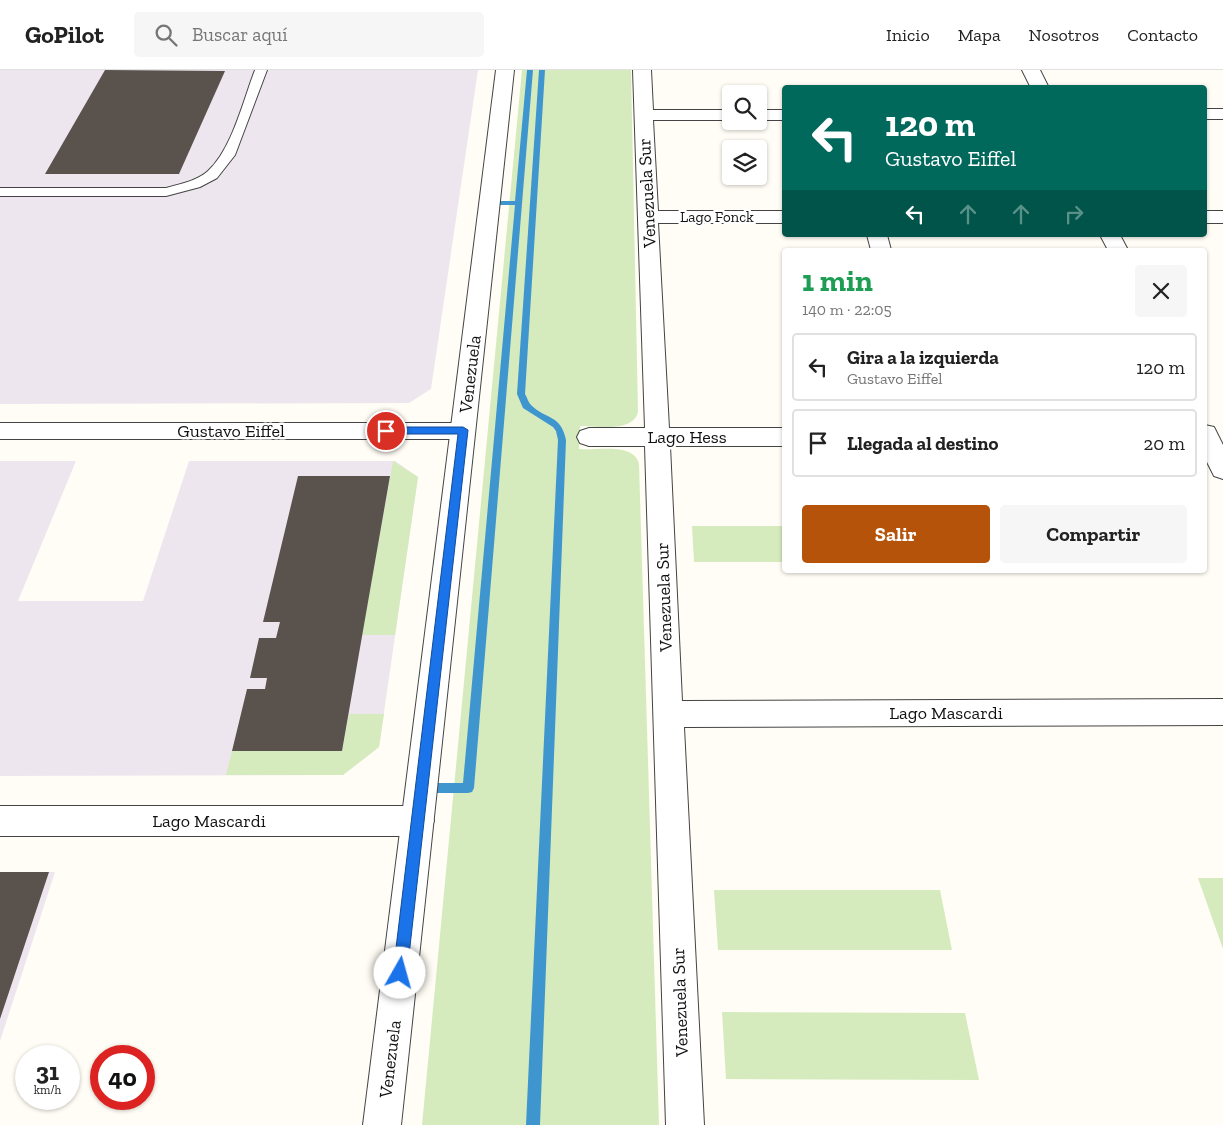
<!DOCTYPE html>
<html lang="es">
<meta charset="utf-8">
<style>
:root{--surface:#fff;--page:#f6f6f6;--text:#222;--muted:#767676;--line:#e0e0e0;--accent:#b45309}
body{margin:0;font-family:"Zilla Slab",serif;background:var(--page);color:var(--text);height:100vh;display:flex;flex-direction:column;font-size:19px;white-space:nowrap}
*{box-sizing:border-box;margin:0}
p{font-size:16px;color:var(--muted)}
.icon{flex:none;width:28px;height:28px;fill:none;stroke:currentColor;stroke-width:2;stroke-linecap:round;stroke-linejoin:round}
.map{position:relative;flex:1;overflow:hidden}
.drawer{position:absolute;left:782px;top:178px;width:425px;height:325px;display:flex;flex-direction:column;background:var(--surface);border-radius:5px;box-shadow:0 1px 4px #0004}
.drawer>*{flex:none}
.banner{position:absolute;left:782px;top:15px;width:425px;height:152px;border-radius:5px;box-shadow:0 1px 4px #0004;background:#00695c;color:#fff;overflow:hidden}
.tools{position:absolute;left:722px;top:15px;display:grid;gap:10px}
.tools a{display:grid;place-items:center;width:45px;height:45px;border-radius:5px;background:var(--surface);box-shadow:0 1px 4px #0004;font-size:25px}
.speed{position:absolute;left:15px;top:975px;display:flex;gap:10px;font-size:25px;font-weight:700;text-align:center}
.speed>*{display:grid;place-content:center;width:65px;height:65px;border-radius:50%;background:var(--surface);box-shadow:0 1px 4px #0004;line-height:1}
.speed small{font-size:12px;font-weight:400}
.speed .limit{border:8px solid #d22;background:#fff;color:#111}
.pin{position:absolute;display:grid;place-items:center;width:42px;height:42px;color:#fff;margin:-21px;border:2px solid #fff;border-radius:50%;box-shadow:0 1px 5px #0007}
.me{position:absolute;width:55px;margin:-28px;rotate:7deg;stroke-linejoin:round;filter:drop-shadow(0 0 4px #0008)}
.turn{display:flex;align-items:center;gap:18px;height:105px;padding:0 20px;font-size:22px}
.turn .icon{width:65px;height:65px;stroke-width:2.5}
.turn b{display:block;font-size:35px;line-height:42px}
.lanes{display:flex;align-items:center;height:48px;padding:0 20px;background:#0003;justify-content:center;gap:25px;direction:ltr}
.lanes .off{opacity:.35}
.round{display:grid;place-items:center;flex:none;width:52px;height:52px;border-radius:5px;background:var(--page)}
.head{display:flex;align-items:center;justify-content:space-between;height:85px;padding:0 20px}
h1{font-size:30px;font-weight:700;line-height:38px;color:#1e9e55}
.button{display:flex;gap:10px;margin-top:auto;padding:10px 20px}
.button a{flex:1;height:58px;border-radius:5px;background:var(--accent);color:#fff;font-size:20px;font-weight:700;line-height:58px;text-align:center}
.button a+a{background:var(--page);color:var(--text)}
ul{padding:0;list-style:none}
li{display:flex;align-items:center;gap:15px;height:68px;margin:0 10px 8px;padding:0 10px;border:2px solid var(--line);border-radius:5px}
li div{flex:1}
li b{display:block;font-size:19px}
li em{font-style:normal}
header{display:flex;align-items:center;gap:30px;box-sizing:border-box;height:70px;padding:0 25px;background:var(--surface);border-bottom:1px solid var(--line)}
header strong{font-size:24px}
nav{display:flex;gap:28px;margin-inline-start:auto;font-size:18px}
.search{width:350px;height:45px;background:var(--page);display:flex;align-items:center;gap:12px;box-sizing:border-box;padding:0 18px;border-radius:5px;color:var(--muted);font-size:19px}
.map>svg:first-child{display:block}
</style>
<header>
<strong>GoPilot</strong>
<div class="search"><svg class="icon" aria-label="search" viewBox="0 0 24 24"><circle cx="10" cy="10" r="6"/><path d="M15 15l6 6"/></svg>Buscar aquí</div>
<nav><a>Inicio</a><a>Mapa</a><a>Nosotros</a><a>Contacto</a></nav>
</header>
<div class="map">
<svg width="1223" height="1055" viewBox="0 0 1223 1055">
<rect width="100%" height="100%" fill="#fffdf5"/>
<g fill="#eee6ef">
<polygon points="0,0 478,0 431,319 409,333 0,334"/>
<polygon points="0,391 76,391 18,531 143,531 189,391 395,391 418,407 379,677 343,705 0,706"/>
<polygon points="0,802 55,802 0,971"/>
</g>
<g fill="#d5ebbd">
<path d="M 522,0 L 631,0 L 638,342 C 633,363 596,356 580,356 L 579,379 C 596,381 634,372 639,394 L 659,1055 L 422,1055 Z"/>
<polygon points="393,391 418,407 395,565 362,565"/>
<polygon points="692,456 785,456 785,492 694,492"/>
<polygon points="349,644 384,644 379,677 343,705 226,705 232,681 342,681"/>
<polygon points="1198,808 1223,808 1223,879"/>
<polygon points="714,820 940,820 952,880 718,880"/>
<polygon points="722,942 965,943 979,1010 726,1009"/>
</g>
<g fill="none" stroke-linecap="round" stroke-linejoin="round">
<g fill="#3f96cf" fill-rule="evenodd">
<polygon points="527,0 533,0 474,718 472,722 468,723 425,723 421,722 419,718 421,714 425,713 463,713 515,135 489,135 485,133 489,131 515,131"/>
<path d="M 539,0 L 545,0 L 525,324 C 527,327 528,332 531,335 C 546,350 561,344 566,370 L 540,1055 L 526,1055 L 558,370 L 556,361 L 553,357 L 523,338 L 517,324 Z"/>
</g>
</g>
<g fill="#5a524d">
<polygon points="105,0 225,1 179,104 45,104"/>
<polygon points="298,406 390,406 342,681 232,681 247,619 265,619 267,608 250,608 259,568 276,568 280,552 263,552"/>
<polygon points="0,802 49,802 0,949"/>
</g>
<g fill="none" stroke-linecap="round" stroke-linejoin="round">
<g stroke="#444" stroke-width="2">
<path id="service" d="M 255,0 L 267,0 L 235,85 L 217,108 L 200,117 L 166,126 L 0,126 L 0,118 L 166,118 C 180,114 197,111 208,101 C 232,79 243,31 255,0 Z"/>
</g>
<g stroke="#444" stroke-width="2">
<g id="minor">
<polygon points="633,0 651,0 653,40 731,40 731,50 653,50 658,141 785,141 785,153 658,153 669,358 785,358 785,376 670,376 682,631 1223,629 1223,655 684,657 704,1055 666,1055 645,376 589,376 580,373 577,367 580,361 589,358 645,358"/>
<polygon points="1022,0 1040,0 1049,18 1031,18"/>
<rect x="1205" y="39" width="18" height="10"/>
<rect x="759" y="40" width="26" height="10"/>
<rect x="1205" y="141" width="18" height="12"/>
<polygon points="867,165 887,165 891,180 871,180"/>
<polygon points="1100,165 1120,165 1128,180 1108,180"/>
<polygon points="0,353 463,353 472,355 475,361 472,367 463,369 0,369"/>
<polygon points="1205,355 1214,357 1223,375 1223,409 1214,406 1205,388"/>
<polygon points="0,736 418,736 429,741 434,751 429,761 418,766 0,766"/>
</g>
</g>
<g stroke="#444" stroke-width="2">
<polygon id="tertiary" points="496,0 514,0 401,1055 363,1055"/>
</g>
<use href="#service" fill="#fff" fill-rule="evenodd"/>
<use href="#minor" fill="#fff" fill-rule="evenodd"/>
<use href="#tertiary" fill="#fff" fill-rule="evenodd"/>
</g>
<polygon fill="#1a73e8" stroke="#114b97" points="386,357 463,357 468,360 407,903 405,908 400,910 395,908 393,903 458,364 386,364 381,361"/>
<g text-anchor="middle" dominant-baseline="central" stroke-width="5" stroke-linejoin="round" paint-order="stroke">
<g font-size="15" fill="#111" stroke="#fff">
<text x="717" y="147">Lago Fonck</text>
</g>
<g font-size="18" fill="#111" stroke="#fff">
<text transform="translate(647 123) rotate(-93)">Venezuela Sur</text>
<text transform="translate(470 304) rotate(-83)">Venezuela</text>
<text x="231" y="361">Gustavo Eiffel</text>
<text x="687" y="367">Lago Hess</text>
<text transform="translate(664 527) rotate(-92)">Venezuela Sur</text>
<text x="946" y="643">Lago Mascardi</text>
<text x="209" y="751">Lago Mascardi</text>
<text transform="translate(680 932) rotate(-92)">Venezuela Sur</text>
<text transform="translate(390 989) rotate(-83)">Venezuela</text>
</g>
</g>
</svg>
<div class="tools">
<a><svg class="icon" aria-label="search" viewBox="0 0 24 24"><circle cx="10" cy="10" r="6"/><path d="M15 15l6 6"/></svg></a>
<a><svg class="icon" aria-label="layers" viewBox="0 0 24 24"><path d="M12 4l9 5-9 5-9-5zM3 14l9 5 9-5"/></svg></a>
</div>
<div class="speed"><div>31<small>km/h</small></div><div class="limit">40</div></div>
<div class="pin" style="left:386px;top:361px;background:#d93025"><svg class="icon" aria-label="arrive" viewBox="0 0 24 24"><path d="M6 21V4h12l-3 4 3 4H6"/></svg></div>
<svg class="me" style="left:400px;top:903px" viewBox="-20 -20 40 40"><circle r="19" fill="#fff"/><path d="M0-13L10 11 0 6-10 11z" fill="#1a73e8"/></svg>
<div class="banner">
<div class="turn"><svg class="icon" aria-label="left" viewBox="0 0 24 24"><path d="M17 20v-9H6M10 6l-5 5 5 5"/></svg><div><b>120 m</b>Gustavo Eiffel</div></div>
<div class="lanes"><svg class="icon" aria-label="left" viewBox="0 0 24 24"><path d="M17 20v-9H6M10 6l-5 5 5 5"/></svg><svg class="icon off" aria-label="ahead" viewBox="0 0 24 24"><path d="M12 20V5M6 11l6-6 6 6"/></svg><svg class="icon off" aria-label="ahead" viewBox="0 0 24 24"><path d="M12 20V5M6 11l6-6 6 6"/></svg><svg class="icon off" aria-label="right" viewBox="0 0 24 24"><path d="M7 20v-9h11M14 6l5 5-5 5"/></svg></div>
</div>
<section class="drawer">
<div class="head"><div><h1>1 min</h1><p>140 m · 22:05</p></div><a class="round"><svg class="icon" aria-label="close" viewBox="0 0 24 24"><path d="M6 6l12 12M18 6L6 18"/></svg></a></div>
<ul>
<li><svg class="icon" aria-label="left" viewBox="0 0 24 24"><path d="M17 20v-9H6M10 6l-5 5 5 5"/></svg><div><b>Gira a la izquierda</b><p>Gustavo Eiffel</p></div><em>120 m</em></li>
<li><svg class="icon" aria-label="arrive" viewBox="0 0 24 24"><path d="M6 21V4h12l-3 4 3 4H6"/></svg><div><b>Llegada al destino</b></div><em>20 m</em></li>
</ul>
<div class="button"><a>Salir</a><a>Compartir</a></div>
</section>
</div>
